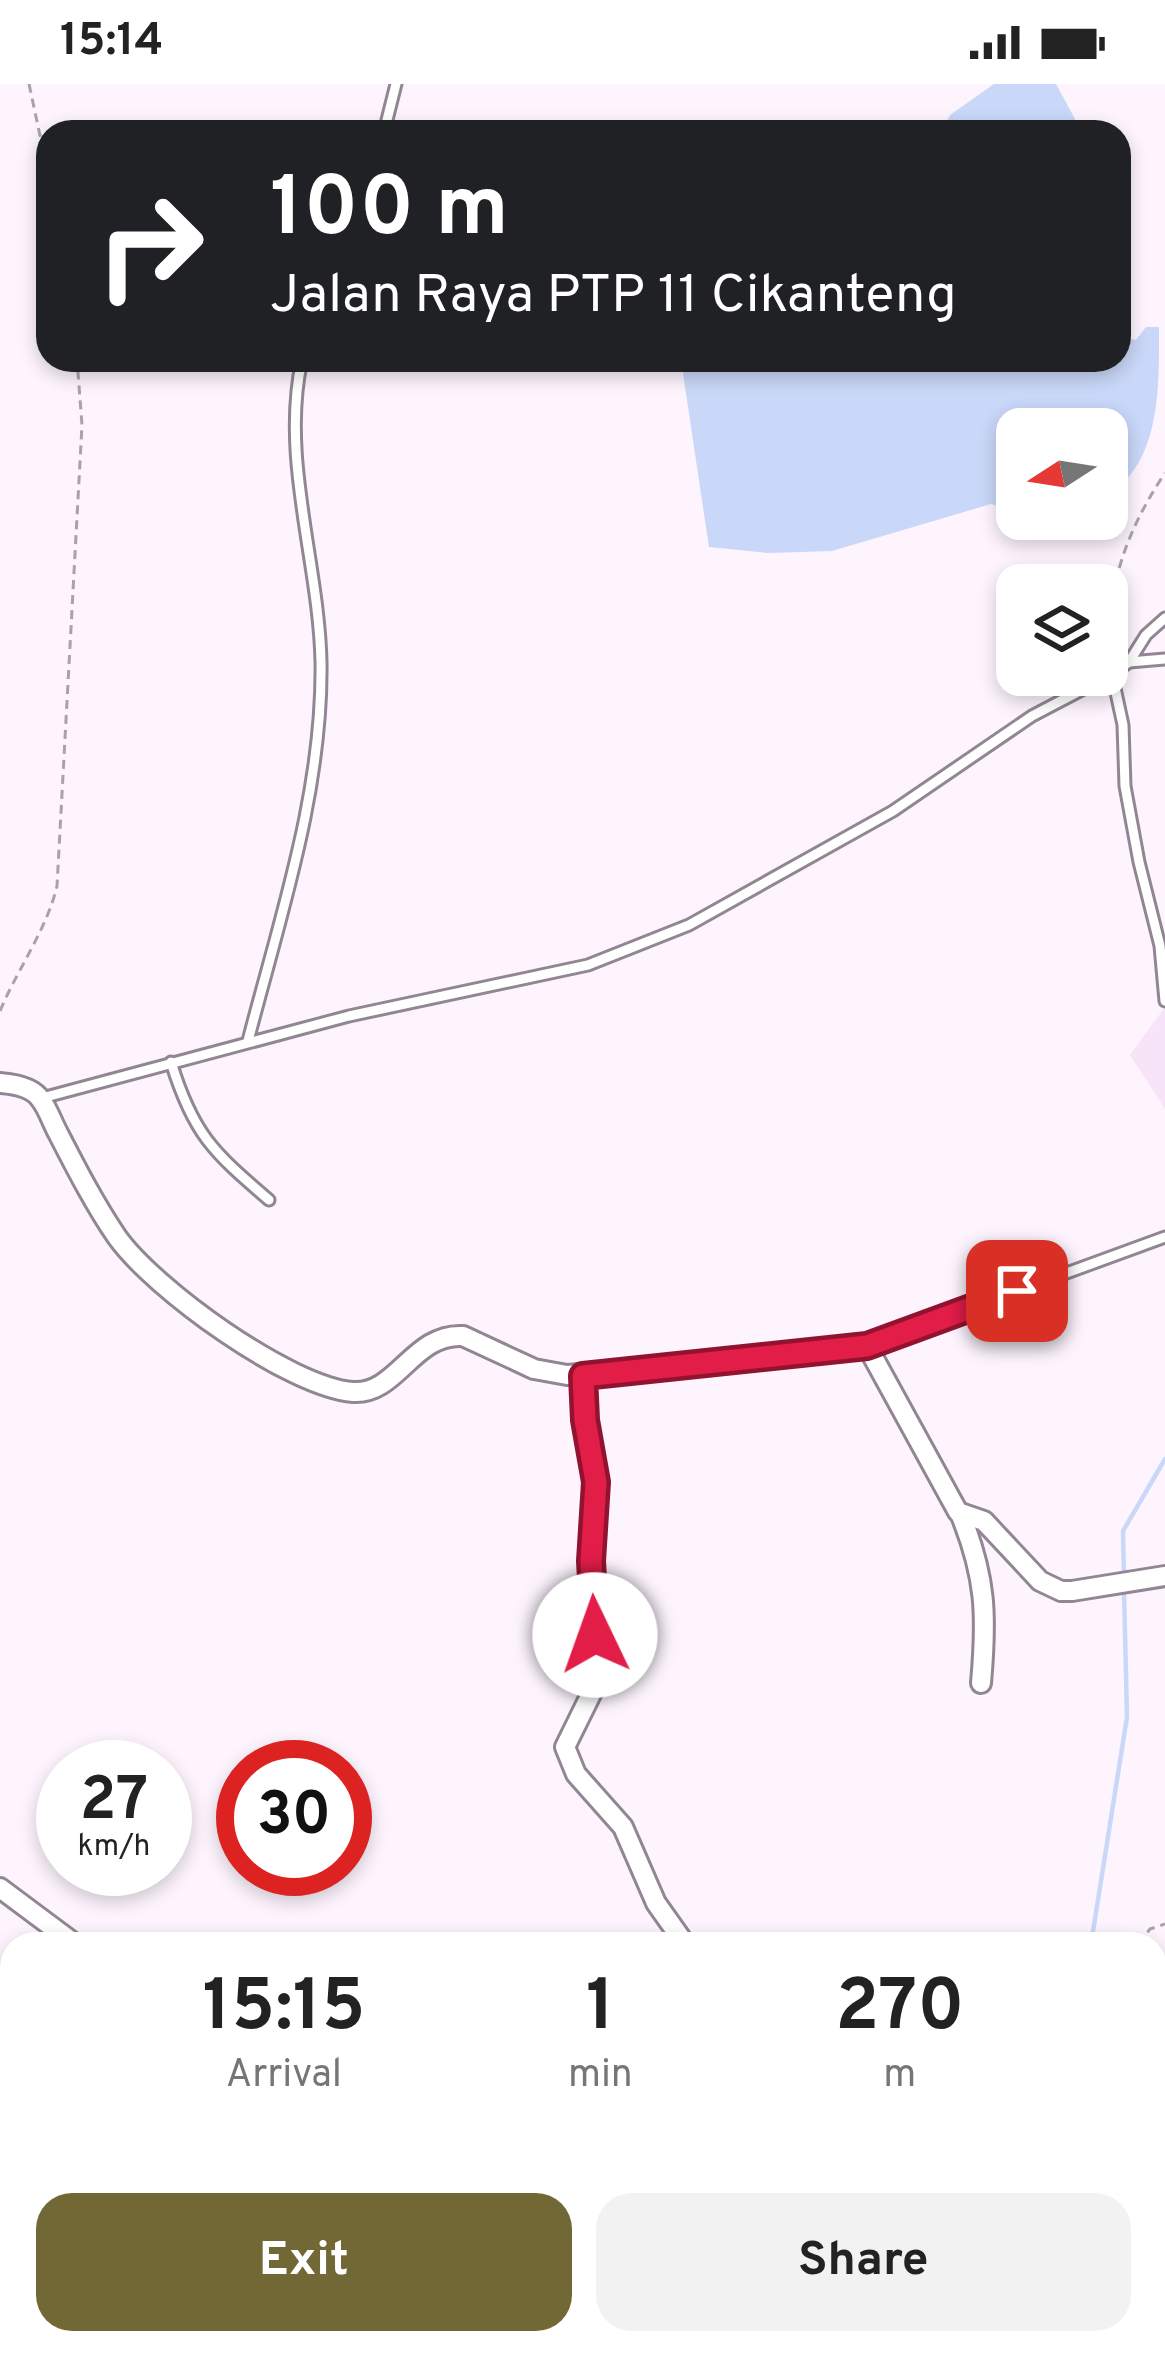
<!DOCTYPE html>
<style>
:root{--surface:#fff;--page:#f2f2f2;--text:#222;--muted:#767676;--accent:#726835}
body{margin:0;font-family:Overpass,sans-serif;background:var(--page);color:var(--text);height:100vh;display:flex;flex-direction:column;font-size:45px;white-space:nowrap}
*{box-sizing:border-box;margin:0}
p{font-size:39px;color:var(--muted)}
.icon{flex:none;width:66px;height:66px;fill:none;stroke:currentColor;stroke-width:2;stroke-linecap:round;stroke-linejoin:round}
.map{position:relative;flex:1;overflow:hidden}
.panel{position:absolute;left:0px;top:1848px;width:1167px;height:423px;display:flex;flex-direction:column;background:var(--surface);border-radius:36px 36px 0 0;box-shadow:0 6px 18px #0003}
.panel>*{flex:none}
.hud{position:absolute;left:36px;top:36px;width:1095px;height:252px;border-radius:36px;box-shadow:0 6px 18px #0003;background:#202124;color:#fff;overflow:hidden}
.needle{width:78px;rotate:258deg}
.controls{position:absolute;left:996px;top:324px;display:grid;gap:24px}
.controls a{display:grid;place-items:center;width:132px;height:132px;border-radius:24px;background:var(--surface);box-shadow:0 6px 18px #0003;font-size:60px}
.speed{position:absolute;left:36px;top:1656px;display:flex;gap:24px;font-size:60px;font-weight:700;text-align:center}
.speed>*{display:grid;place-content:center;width:156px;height:156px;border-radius:50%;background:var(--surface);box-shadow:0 6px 18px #0003;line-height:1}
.speed small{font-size:30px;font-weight:400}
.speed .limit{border:18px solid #d22;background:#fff;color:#111}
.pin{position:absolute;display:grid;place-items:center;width:102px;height:102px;color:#fff;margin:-51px;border-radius:24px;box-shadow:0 6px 18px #0006}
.me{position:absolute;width:132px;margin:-66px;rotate:357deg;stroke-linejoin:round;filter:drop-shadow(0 0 9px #0008)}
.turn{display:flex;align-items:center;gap:42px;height:252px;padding:0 36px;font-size:54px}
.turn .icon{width:156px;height:156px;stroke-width:2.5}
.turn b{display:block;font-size:84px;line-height:102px}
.eta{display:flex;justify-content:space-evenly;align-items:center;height:204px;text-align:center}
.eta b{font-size:72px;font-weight:700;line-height:84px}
.cta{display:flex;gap:24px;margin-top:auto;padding:24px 36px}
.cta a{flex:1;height:138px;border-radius:36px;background:var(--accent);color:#fff;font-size:48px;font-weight:700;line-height:138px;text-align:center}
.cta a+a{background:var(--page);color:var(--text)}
.status{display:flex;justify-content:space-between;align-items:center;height:84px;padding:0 60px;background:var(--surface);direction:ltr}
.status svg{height:33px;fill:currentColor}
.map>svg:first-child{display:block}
</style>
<div class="status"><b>15:14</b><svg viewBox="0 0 49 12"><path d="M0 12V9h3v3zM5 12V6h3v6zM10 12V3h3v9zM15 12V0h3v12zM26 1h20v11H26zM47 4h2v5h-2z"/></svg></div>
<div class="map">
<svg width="1165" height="2270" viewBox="0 0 1165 2270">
<rect width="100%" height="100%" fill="#fdf4fe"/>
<polygon fill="#f7e4f9" points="1165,923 1165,1025 1130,971"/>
<g fill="#c9d7f8">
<polygon points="994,0 1056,0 1082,48 941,48 950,31"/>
<path d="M 1146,243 L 1159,243 C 1159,299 1162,379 1107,411 L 1107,345 L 1017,345 L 1017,427 L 991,420 L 832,467 L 768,469 L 709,463 L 681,276 L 1119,276 L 1119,248 L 1121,253 L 1136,256 Z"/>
</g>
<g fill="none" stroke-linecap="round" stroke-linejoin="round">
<g stroke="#c9d7f8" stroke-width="4.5">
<polyline points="1124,1495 1123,1447 1165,1375"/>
<polyline points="1091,1860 1127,1633 1124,1507"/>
<polyline points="703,2259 770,2270"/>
<polyline points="610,2270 640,2259"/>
<polyline points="837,2270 850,2259"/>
</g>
<g stroke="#928694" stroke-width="15">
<g id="service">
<polyline points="384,48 396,0"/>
<polyline points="1129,578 1165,575"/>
<polyline points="1112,590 1123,641 1125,702 1139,778 1160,862 1165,917"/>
<path d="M 248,957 C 280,833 323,707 321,578 C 319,479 280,374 302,276"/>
<path d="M 171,978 C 193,1050 213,1068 269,1116"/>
<polyline points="42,1014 349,932 588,881 689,841 893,727 1032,632 1112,590 1129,578 1146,551 1165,534"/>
<polyline points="867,1262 1165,1153"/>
</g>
</g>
<g stroke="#928694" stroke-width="24">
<g id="minor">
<path d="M 0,999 C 14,1000 33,1003 41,1016 C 48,1025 52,1038 58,1049 C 76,1084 95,1121 117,1153 C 154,1205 289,1303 353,1308 C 397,1311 413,1249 463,1252 L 534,1285 L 567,1291 L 730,1278 L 867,1262 L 958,1428 L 984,1437 L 1040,1497 L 1061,1507 L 1072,1507 L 1165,1492"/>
<polyline points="583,1291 585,1336 596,1398 592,1513 601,1579 597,1598 565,1663 576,1690 623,1743 656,1819 685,1860"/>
<path d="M 960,1429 C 986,1493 987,1531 981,1599"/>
<polyline points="0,1804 75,1860"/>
<polyline points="330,2270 336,2259"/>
</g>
</g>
<g stroke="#a9a2aa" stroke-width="3" stroke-dasharray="9 6" stroke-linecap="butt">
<polyline points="29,0 48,89"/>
<path d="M 1111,573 C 1105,504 1127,446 1165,389"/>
<path d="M 0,927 C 17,886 47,845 57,802 L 82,341 L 77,276"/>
<polyline points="1138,1860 1150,1845 1165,1840"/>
<polyline points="500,2270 528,2259"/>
</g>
<use href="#service" stroke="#fff" stroke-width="9"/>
<use href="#minor" stroke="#fff" stroke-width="18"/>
</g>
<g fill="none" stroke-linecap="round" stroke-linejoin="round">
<g stroke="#92132f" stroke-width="30">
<polyline id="route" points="595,1551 591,1477 596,1398 585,1336 583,1292 867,1262 1017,1207"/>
</g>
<use href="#route" stroke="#e11d48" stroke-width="21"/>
</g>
</svg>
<div class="controls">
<a><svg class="needle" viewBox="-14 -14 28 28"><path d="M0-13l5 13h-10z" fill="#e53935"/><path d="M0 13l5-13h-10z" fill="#767676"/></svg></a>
<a><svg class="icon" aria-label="layers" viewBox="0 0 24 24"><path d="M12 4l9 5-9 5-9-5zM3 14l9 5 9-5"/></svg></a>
</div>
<div class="speed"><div>27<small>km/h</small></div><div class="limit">30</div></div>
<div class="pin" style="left:1017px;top:1207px;background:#d93025"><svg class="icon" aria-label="arrive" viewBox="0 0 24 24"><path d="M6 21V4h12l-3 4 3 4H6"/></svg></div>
<svg class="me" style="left:595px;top:1551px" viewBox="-20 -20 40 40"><circle r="19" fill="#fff"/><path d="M0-13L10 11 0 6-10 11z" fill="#e11d48"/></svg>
<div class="hud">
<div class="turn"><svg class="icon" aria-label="right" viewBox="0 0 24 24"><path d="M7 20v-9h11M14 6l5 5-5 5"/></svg><div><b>100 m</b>Jalan Raya PTP 11 Cikanteng</div></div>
</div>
<section class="panel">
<div class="eta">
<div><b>15:15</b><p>Arrival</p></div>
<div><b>1</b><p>min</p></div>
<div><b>270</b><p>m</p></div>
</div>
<div class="cta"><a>Exit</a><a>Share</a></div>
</section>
</div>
